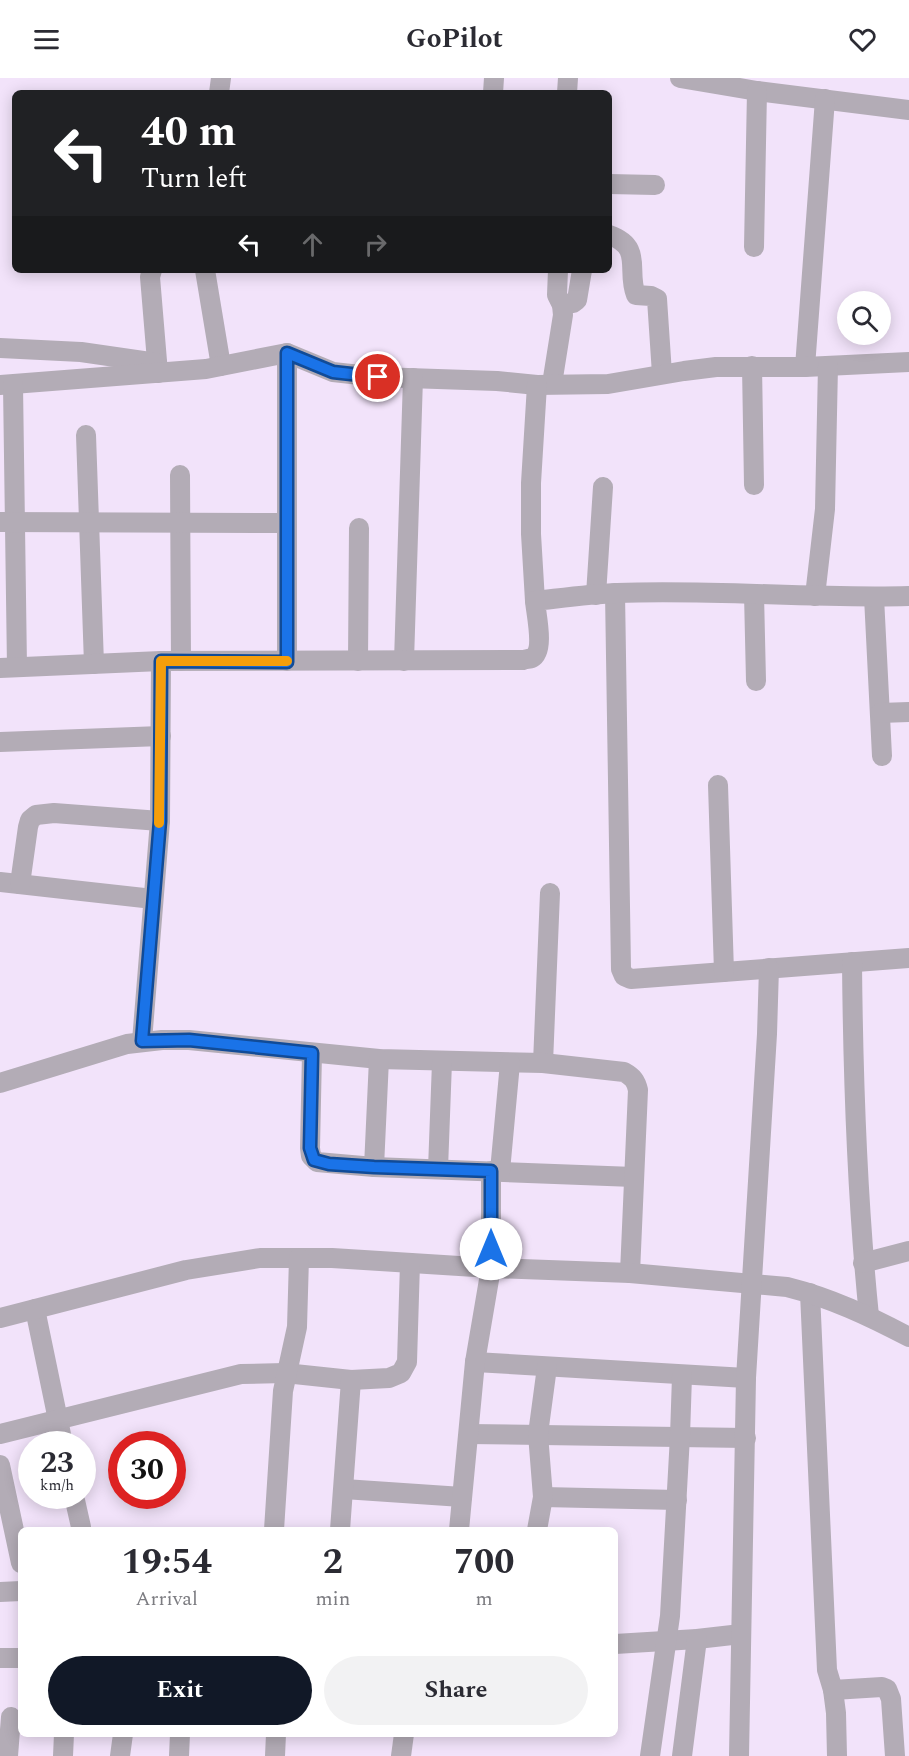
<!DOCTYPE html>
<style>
:root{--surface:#fff;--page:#f2f2f3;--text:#2b2b33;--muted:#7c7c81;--accent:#111827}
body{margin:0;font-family:Spectral,serif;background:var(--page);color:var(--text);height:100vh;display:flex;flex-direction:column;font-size:22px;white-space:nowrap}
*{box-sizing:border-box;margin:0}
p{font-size:20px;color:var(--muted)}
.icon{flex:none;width:33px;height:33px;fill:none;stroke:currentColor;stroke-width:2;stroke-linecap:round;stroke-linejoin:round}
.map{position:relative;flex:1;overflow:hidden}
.panel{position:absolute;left:18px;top:1449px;width:600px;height:210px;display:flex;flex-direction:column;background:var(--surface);border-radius:9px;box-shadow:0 3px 15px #0003}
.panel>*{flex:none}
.hud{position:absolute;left:12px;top:12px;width:600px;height:183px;border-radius:9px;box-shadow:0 3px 15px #0003;background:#202124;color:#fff;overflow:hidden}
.buttons{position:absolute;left:837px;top:213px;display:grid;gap:12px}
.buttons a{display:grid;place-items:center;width:54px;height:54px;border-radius:50%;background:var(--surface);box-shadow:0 3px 15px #0003;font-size:30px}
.speed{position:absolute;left:18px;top:1353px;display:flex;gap:12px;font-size:30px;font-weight:700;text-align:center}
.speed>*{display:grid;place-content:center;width:78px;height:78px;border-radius:50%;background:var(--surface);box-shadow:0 3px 15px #0003;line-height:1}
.speed small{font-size:15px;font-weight:400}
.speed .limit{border:9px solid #d22;background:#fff;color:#111}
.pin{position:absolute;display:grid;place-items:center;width:51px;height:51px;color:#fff;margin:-26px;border:3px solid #fff;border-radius:50%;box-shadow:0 2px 6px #0007}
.me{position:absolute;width:66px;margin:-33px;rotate:0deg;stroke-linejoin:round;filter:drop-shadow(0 0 4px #0008)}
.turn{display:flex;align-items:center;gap:21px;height:126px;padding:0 30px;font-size:27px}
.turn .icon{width:78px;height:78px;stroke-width:2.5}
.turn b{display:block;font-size:42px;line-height:51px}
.lanes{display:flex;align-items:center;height:57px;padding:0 30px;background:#0003;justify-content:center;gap:30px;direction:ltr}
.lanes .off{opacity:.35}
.eta{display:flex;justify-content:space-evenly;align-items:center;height:102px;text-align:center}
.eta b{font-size:36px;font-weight:700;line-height:42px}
.action{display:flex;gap:12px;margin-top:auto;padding:12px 30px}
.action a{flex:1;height:69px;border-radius:36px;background:var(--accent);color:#fff;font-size:24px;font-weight:700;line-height:69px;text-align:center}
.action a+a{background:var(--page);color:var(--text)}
header{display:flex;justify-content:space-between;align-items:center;height:78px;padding:0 30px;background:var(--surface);font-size:27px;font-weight:700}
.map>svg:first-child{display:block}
</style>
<header><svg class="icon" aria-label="menu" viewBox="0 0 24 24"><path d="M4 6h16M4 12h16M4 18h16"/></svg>GoPilot<svg class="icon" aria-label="heart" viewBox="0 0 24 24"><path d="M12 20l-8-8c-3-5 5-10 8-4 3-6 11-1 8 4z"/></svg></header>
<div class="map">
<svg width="909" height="1678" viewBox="0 0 909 1678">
<rect width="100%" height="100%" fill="#f2e3fa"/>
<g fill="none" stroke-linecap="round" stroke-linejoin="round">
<g stroke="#b3acb6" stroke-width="20">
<polyline points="680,0 757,13 909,32"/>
<polyline points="219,15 221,0"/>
<polyline points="493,15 494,0"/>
<polyline points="567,15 568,0"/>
<polyline points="609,106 655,107"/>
<path d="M 609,157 C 644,169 626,193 636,217 L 651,218 L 657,221 L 662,296"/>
<polyline points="754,169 757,13"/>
<polyline points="152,192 150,199 158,295"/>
<polyline points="205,192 221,288"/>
<polyline points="562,227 573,225 577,222 582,192"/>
<polyline points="0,270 81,274 157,285"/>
<polyline points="287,275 287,583"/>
<polyline points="752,288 754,407"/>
<polyline points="805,289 825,21"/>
<polyline points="552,306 563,237 562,227 557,217 558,192"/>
<polyline points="0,307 206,291 287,275 333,294 378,299 497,303 537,307 608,306 684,293 716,289 805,289 909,284"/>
<polyline points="13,307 17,589"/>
<polyline points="86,357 94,586"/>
<polyline points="180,397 181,583"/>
<polyline points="0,444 287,445"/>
<polyline points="615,515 621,891 624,898 631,901 909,880"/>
<polyline points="754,516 756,603"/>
<polyline points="596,517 603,409"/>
<polyline points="815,518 825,431 828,288"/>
<polyline points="874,519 882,678"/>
<polyline points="535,523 531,456 531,405 537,307"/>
<polyline points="358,583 359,450"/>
<polyline points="404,583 413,300"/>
<path d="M 0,590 L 161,583 L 523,582 C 526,581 529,581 532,580 C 545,573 536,536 535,523 C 562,520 590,516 617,515 C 714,511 812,521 909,518"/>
<polyline points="880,635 909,634"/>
<polyline points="0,664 161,658"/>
<polyline points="718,707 724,894"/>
<polyline points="0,804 153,821"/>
<polyline points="20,806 28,749 30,742 36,737 54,735 160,743"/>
<path d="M 852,884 C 853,1002 857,1120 869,1238"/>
<polyline points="142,963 160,743 161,583"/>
<polyline points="312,975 310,1070 311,1078 317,1084 374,1089 634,1099"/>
<polyline points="543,985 550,815"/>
<path d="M 0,1005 L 127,966 L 162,962 L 189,962 L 379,981 L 543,985 L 624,994 C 633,999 636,1003 638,1012 L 630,1195"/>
<polyline points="374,1089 379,981"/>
<polyline points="438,1091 442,984"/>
<polyline points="500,1093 510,985"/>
<polyline points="863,1185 909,1173"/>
<polyline points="810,1215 827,1592 833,1612 882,1609 887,1611 891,1621 895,1678"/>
<polyline points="35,1231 63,1366"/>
<path d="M 0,1240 L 186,1192 L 260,1180 L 332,1180 L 491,1190 L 630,1195 L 787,1209 C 831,1220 869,1238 909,1259"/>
<polyline points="475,1284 746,1300"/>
<polyline points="0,1356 241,1296 285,1295 351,1302 389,1300 401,1295 407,1284 410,1185"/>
<polyline points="469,1356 746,1360"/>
<polyline points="0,1387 21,1485"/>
<polyline points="344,1411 462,1419"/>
<polyline points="74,1418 81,1449"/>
<polyline points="543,1419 677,1422"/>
<polyline points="274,1452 283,1313 297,1249 299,1180"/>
<polyline points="340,1452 351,1302"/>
<polyline points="459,1452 475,1284 491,1190 491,1093"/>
<polyline points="537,1452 543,1419 538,1356 547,1289"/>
<polyline points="0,1514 21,1513"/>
<polyline points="615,1566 697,1561 741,1556"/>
<polyline points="0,1580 21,1580"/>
<polyline points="833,1612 836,1635 837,1678"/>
<polyline points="8,1678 11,1639"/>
<polyline points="63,1678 64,1656"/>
<polyline points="120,1678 123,1656"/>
<polyline points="179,1678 180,1656"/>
<polyline points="275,1678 276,1656"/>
<polyline points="401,1678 404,1656"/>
<polyline points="650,1678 670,1538 680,1358 682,1298"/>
<polyline points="682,1678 697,1561"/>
<polyline points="739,1678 746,1300 767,956 769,890"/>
</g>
</g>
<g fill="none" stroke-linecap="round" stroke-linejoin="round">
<g stroke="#114b97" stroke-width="15">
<polyline id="route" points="378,299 333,294 287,275 287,584 161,583 160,743 142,963 189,962 312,975 310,1070 314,1082 329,1086 374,1089 491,1093 491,1171"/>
</g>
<use href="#route" stroke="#1a73e8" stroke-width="10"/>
<polyline stroke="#f59e0b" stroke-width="10" points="159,745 161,583 287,583"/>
</g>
</svg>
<div class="buttons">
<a><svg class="icon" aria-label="search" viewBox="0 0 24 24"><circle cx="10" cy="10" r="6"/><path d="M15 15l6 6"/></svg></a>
</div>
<div class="speed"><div>23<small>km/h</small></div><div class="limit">30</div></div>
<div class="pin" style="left:378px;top:299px;background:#d93025"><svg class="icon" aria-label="arrive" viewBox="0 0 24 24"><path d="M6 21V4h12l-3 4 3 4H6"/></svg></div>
<svg class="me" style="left:491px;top:1171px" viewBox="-20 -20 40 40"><circle r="19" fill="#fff"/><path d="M0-13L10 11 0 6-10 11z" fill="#1a73e8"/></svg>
<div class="hud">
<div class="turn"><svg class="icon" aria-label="left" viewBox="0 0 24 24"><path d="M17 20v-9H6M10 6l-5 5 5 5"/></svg><div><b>40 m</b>Turn left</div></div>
<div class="lanes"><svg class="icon" aria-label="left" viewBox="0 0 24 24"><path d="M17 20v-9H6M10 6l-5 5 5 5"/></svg><svg class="icon off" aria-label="ahead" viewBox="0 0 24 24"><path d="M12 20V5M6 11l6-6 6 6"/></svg><svg class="icon off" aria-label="right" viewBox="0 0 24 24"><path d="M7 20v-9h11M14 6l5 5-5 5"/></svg></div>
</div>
<section class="panel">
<div class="eta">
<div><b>19:54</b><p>Arrival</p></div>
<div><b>2</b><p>min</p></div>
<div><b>700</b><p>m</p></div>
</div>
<div class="action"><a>Exit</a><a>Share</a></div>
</section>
</div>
